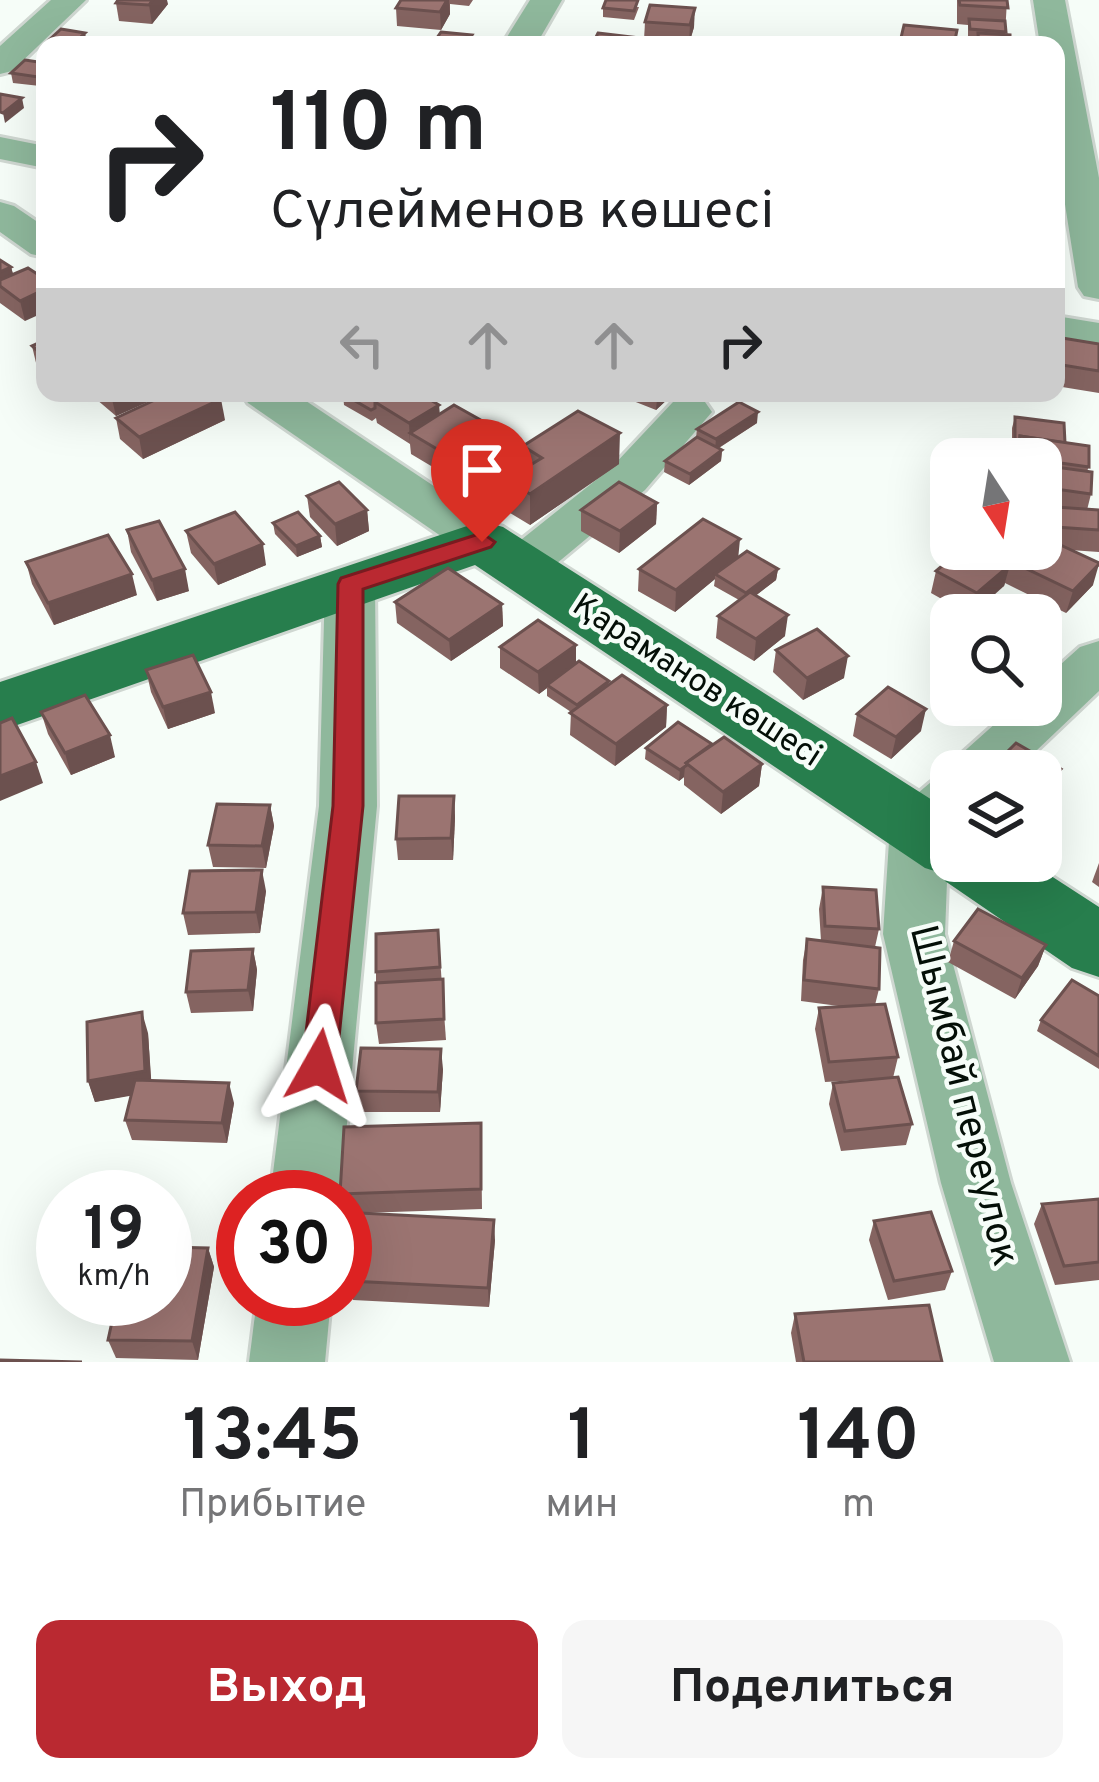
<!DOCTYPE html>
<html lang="ru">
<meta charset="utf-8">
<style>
:root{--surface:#fff;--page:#f6f6f6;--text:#202124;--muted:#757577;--accent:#ba2931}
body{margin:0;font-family:Overpass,sans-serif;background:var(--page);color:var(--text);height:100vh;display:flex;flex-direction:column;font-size:45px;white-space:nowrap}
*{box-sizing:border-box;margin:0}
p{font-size:39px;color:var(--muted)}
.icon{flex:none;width:66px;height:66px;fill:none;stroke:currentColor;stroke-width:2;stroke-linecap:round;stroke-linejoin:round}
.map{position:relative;height:1362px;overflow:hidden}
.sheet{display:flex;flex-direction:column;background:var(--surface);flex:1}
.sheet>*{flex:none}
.hud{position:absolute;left:36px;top:36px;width:1029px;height:366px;border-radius:24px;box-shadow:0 12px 48px #0002;background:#fff;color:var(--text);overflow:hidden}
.needle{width:78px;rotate:168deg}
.tools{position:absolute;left:930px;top:438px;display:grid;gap:24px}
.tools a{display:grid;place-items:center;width:132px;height:132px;border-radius:24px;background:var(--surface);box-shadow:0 12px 48px #0002;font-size:60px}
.speed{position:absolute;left:36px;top:1170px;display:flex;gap:24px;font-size:60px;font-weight:700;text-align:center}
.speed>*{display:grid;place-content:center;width:156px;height:156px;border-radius:50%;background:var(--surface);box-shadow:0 12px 48px #0002;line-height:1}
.speed small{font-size:30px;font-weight:400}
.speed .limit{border:18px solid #d22;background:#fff;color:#111}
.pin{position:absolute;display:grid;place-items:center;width:102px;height:102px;color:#fff;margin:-123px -51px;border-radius:50% 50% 50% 0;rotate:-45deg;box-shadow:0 0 12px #0007}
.pin .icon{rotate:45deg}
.me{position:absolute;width:132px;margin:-66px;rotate:6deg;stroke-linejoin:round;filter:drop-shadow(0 0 9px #0008)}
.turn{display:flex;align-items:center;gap:42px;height:252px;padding:0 36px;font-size:54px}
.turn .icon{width:156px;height:156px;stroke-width:2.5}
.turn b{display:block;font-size:84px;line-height:102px}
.lanes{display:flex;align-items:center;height:114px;padding:0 36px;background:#0003;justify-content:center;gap:60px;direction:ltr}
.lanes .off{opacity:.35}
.eta{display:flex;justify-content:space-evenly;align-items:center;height:204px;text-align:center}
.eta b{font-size:72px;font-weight:700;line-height:84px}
.primary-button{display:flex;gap:24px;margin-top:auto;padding:24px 36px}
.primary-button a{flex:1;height:138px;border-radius:24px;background:var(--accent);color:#fff;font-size:48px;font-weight:700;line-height:138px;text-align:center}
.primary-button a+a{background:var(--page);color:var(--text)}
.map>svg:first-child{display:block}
</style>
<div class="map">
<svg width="1099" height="1362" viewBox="0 0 1099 1362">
<rect width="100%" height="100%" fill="#f6fdf8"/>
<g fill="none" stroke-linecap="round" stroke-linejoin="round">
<g stroke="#cfd7d1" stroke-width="6">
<g id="minor">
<polygon points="51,0 86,0 12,71 0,74 0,46"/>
<polygon points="530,0 562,0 536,45 502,45"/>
<polygon points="1033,0 1065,0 1099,178 1099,299 1084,296 1078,287 1056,147 1056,45 1040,45"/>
<polygon points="0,137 45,146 45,168 0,159"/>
<polygon points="0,202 14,206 45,227 45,257 31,254 0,232"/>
<polygon points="1056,316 1099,323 1099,349 1056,342"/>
<polygon points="242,393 294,393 500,530 507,541 500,552 482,557 464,552 248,403"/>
<polygon points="689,398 705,402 712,412 645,490 538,579 520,584 502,579 495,567 502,555 611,468 673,402"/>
<polygon points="350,567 368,572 375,584 377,806 340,1197 270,1197 319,806 325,584 332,572"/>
<polygon points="1099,641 1099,691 1015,771 951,772 959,756 1016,705 1041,705 1041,682 1080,647"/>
<polygon points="951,775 945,934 1011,1183 1070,1362 994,1362 941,1183 883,934 890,826 898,810 931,782"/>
<polygon points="257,1299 331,1299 325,1362 249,1362"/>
</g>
</g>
<g stroke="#cfd7d1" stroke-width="6">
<polygon id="major" points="482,521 503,527 951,812 951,861 1028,861 1099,907 1099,977 1072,968 945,881 941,873 925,868 475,565 0,731 0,682"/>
</g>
<use href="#minor" fill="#8fb89c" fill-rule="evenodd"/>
<use href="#major" fill="#277e4d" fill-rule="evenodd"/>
</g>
<g fill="#856461">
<polygon points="401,0 473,0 469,6 450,4 450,14 441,30 397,26 396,8"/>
<polygon points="957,0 1007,0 1005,35 1010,45 977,45 977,39 968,39 968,25 957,24"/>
<polygon points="116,3 168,4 152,24 119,21"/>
<polygon points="650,5 694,27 689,44 644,40 645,22"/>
<polygon points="639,7 634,20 603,17 603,8"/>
<polygon points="45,63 40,86 13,83 11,73"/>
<polygon points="0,260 11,267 13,275 28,268 25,321 0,303"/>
<polygon points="1056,337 1099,344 1099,393 1056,386"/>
<polygon points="45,340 45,374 37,367 32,346"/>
<polygon points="94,393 160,393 161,396 116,416 96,399"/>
<polygon points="613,393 671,393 671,396 656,410"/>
<polygon points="343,394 440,414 523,459 523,446 619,464 530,525 411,454 410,444 377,423 376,418 372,421 344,405"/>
<polygon points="1015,417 1065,443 1089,467 1087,471 1091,494 1087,510 1099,510 1099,552 1070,550 1093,585 1066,613 1005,583 1004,586 951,615 951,648 937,636 941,614 956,607 931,593 936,571 1005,562 1006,559 1041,549 1041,459 1015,459 1017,450 1012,450 1012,428"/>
<polygon points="116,418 225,420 143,459 120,439"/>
<polygon points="757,423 719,448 722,450 721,461 689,485 664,472 665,461 696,438 697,429"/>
<polygon points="307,496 367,510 369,531 337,546 310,517"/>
<polygon points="657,503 656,524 619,553 581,531 581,510"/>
<polygon points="273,523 320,536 322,547 297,557 275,534"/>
<polygon points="127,530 189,591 157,601 131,552"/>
<polygon points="186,531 266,565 218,585 191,553"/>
<polygon points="738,558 778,569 776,580 756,595 785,636 754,661 716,638 718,616 739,600 714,586 715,579 675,612 638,591 639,569"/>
<polygon points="26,562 137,595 54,625 32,584"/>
<polygon points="395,602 502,604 503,626 451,661 397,623"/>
<polygon points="500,647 576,663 609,684 667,705 666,727 615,766 570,735 571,712 547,696 547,688 539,694 500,668"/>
<polygon points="776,650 844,678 803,700 773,672"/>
<polygon points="146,670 215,713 168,729 151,692"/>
<polygon points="41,712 115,757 71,775 48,734"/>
<polygon points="857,714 921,731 891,759 853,736"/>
<polygon points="712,745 762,764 759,786 721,814 684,785 684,777 679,781 645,759 646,748"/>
<polygon points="454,796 455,818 453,860 398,860 396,839"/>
<polygon points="270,805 274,826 266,868 213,867 208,845"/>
<polygon points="1099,863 1099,887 1092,882"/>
<polygon points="823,887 879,929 875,947 879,989 875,1005 898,1057 893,1078 825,1082 815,1029 819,1008 846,1007 801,1001 803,960 807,939 821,941 819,909"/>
<polygon points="266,891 260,933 188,935 183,913"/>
<polygon points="438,930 446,1040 379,1044 376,1023 376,972"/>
<polygon points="954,941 1046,945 1038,966 1015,999 948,962"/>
<polygon points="253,949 257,970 253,1011 191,1013 186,992"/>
<polygon points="1099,996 1099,1069 1037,1031 1041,1020"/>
<polygon points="148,1033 151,1081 234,1103 227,1143 132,1140 125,1120 131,1095 95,1102 88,1081"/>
<polygon points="443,1069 440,1112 359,1112 356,1091"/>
<polygon points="833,1083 912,1124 906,1145 841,1151 829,1104"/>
<polygon points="481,1123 482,1209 362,1213 495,1240 489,1307 353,1300 350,1281 360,1213 345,1214 345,1197 340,1197 340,1194"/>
<polygon points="1099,1199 1099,1280 1055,1285 1034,1224 1042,1204"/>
<polygon points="874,1221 952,1271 945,1290 888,1300 869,1240"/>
<polygon points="208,1248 214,1267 198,1360 116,1358 108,1340"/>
<polygon points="795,1314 942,1362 796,1362 791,1333"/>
</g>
<g fill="#6c514f">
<polygon points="153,0 167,0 168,4 152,24 149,5"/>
<polygon points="447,0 449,0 450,14 441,30 440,12"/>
<polygon points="695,8 694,27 689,44 690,25"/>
<polygon points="85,33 87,42 84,45 72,45"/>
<polygon points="45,70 45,82 40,86 38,77"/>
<polygon points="22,98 24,108 5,123 3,113"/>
<polygon points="11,267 14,277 0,284 0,272"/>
<polygon points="45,289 45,312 25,321 20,301"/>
<polygon points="115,393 160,393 161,396 116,416 111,395"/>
<polygon points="663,393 671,393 671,396 656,410 657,399"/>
<polygon points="221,399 225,420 143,459 139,437"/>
<polygon points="439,405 441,426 410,433 410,444 409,423"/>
<polygon points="758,412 757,423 715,450 716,439"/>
<polygon points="620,433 619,464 530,525 530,494"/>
<polygon points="509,436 510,458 472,460"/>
<polygon points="722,450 721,461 689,485 690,474"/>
<polygon points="657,503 656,524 619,553 620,531"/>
<polygon points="367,510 369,531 337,546 335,524"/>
<polygon points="320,536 322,547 297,557 296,546"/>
<polygon points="740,539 738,560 715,574 715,579 675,612 676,590"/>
<polygon points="263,544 266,565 218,585 214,564"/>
<polygon points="1099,564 1093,585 1066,613 1073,591"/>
<polygon points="1010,565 1004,586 972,615 977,593"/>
<polygon points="185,569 189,591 157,601 152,580"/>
<polygon points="778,569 776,580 745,604 746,593"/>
<polygon points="132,574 137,595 54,625 48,603"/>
<polygon points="502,604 503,626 451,661 449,640"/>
<polygon points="788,615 785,636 754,661 756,639"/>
<polygon points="576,645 576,667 547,685 547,688 539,694 538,672"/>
<polygon points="848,656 844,678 803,700 807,678"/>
<polygon points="211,692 215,713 168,729 163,707"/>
<polygon points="667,705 666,727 615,766 616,744"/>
<polygon points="926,709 921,731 891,759 896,737"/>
<polygon points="110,735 115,757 71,775 65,753"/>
<polygon points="36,762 43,783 0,801 0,776"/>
<polygon points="762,764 759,786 721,814 723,792"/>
<polygon points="685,766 684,777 679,781 680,770"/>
<polygon points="1061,769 1054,790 1041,804 1041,790"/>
<polygon points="454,796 455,818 453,860 451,838"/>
<polygon points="270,805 274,826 266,868 262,846"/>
<polygon points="262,870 266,891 260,933 256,912"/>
<polygon points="1046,945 1038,966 1015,999 1022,978"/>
<polygon points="253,949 257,970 253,1011 248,990"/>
<polygon points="142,1012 148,1033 152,1092 95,1102 88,1081"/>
<polygon points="441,1049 443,1069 440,1112 438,1092"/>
<polygon points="229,1083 234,1103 227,1143 222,1123"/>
<polygon points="494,1220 495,1240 489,1307 488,1288"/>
<polygon points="208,1248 214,1267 198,1360 192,1341"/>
</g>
<g fill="#9b7471" stroke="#6c514f" stroke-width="3">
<polygon points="118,0 153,0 149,5 116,3"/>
<polygon points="401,0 447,0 440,12 396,8"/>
<polygon points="606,0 638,0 634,11 603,8"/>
<polygon points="959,0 1007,0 1008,8 960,5"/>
<polygon points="650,5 695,8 690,25 645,22"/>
<polygon points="969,19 1005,21 1006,32 970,29"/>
<polygon points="904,25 957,30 954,45 900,42"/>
<polygon points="61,29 85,33 72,45 48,41"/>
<polygon points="441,32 472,35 465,45 432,45"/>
<polygon points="598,33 640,38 637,45 592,45"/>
<polygon points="978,33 1010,35 1010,45 979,45"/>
<polygon points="25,60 45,63 45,70 38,77 11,73"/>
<polygon points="0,94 22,98 3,113 0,112"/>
<polygon points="0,260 11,267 0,272"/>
<polygon points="28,268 45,279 45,289 20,301 0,286 0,280"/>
<polygon points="1056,337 1099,344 1099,371 1056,364"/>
<polygon points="45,340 45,357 32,346"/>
<polygon points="170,393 214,393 221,399 139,437 116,418"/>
<polygon points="391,393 419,393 439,405 409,423 375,402"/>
<polygon points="391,393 375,402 375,408 371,410 343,394"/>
<polygon points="642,393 663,393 657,399"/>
<polygon points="739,402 758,412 716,439 697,429"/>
<polygon points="454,405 509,436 497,444 489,440 464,456 464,465 410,433"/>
<polygon points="578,411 620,433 530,494 464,456 489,440 532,464 542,458 523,446"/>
<polygon points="1015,417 1064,423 1065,443 1020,436 1020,440 1015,439"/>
<polygon points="1020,436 1089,446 1089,467 1018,457"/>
<polygon points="697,437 722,450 690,474 665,461"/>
<polygon points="1041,465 1092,472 1091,494 1041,487"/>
<polygon points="339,482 367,510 335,524 307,496"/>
<polygon points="619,482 657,503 620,531 581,510"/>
<polygon points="1041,506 1099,510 1099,530 1041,526"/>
<polygon points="235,512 263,544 214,564 186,531"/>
<polygon points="298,512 320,536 296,546 273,523"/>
<polygon points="703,519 740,539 676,590 639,569"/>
<polygon points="159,521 185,569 152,580 127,530"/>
<polygon points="108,535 132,574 48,603 26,562"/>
<polygon points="1041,536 1099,563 1099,564 1073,591 1006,559 1016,549 1041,549"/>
<polygon points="962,549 980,549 1010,565 977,593 936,571"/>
<polygon points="747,551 778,569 746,593 715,574"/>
<polygon points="448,568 502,604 449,640 395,602"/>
<polygon points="750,592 788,615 756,639 718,616"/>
<polygon points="979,595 1005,615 951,615 951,622 941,614"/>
<polygon points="538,620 576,645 538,672 500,647"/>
<polygon points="817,629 848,656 807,678 776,650"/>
<polygon points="193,655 211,692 163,707 146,670"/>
<polygon points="579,661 609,681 577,705 547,685"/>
<polygon points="622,675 667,705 616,744 570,713"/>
<polygon points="888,687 926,709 896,737 857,714"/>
<polygon points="85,695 110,735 65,753 41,712"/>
<polygon points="12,718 36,762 0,776 0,723"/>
<polygon points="678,722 712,744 686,763 687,765 680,770 646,748"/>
<polygon points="724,737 762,764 723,792 686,763"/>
<polygon points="1016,743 1061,769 1041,790 1041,771 988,771"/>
<polygon points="399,796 454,796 451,838 396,839"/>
<polygon points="217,804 270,805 262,846 208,845"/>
<polygon points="262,870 256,912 183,913 190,871"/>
<polygon points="823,887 876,890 879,929 825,926"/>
<polygon points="978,909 1046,945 1022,978 954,941"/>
<polygon points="438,930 440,967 376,972 376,934"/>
<polygon points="807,939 880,948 879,989 804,980"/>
<polygon points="253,949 248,990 186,992 191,951"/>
<polygon points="443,979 444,1019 376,1023 376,983"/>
<polygon points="1072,980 1099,996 1099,1056 1041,1020"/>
<polygon points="885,1004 898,1057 829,1062 819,1008"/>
<polygon points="142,1012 145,1071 88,1081 87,1022"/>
<polygon points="361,1048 441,1049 438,1092 356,1091"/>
<polygon points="898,1077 912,1124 845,1131 833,1083"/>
<polygon points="135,1080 229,1083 222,1123 125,1120"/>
<polygon points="481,1123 481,1189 340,1194 344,1127"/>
<polygon points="1099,1199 1099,1262 1064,1266 1042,1204"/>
<polygon points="931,1212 952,1271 894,1281 874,1221"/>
<polygon points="360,1213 494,1220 488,1288 350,1281"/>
<polygon points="165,1247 208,1248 192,1341 108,1340 117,1299 165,1299"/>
<polygon points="929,1305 942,1362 804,1362 795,1314"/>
<polygon points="0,1360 82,1362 0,1362"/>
</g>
<polygon fill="#ba2931" stroke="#791b20" stroke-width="3" points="482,533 495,542 491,547 363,589 363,806 336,1066 331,1077 319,1081 307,1077 302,1066 333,806 338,584 341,578"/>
<g text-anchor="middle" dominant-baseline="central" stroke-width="9" stroke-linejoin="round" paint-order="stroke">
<g font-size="33" fill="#040f07" stroke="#f6fdf8">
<text transform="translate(696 682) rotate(33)">Қараманов көшесі</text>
</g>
<g font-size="39" fill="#040f07" stroke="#f6fdf8">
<text transform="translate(962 1096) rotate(76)">Шымбай переулок</text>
</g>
</g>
</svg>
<div class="tools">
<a><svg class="needle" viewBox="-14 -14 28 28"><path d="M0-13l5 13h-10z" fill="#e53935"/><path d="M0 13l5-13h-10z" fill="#757577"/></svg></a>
<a><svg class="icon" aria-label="search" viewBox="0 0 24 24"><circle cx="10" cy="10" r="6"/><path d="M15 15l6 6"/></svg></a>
<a><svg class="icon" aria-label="layers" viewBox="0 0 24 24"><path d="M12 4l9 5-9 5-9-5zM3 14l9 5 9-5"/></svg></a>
</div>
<div class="speed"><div>19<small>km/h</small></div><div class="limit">30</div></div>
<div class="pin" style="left:482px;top:542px;background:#d93025"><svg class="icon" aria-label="arrive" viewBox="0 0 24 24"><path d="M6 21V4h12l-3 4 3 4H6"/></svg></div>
<svg class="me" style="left:319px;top:1066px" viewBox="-20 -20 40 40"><path d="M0-17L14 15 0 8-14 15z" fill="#ba2931" stroke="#fff" stroke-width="4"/></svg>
<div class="hud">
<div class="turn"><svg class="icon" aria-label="right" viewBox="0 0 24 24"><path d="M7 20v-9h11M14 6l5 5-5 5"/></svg><div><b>110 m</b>Сүлейменов көшесі</div></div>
<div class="lanes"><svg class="icon off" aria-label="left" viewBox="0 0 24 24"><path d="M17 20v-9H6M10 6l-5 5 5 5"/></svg><svg class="icon off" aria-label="ahead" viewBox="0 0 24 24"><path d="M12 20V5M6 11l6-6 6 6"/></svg><svg class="icon off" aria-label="ahead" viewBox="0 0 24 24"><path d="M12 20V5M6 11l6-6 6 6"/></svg><svg class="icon" aria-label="right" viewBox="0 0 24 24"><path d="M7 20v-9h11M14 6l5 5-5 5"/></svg></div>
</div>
</div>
<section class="sheet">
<div class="eta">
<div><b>13:45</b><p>Прибытие</p></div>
<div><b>1</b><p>мин</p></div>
<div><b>140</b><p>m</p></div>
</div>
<div class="primary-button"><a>Выход</a><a>Поделиться</a></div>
</section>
